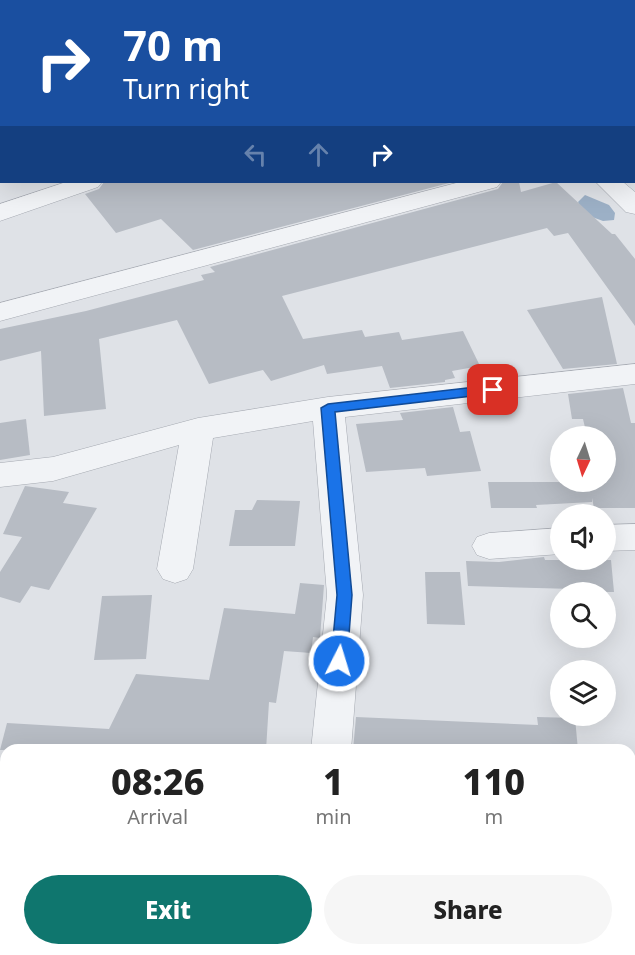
<!DOCTYPE html>
<style>
:root{--surface:#fff;--page:#f6f6f6;--text:#222;--muted:#767676;--accent:#0f766e}
body{margin:0;font-family:"Noto Sans",sans-serif;background:var(--page);color:var(--text);height:100vh;display:flex;flex-direction:column;font-size:22px;white-space:nowrap}
*{box-sizing:border-box;margin:0}
p{font-size:20px;color:var(--muted)}
.icon{flex:none;width:33px;height:33px;fill:none;stroke:currentColor;stroke-width:2;stroke-linecap:round;stroke-linejoin:round}
.map{position:relative;flex:1;overflow:hidden}
.side{position:absolute;left:0px;top:744px;width:636px;height:212px;display:flex;flex-direction:column;background:var(--surface);border-radius:18px 18px 0 0;box-shadow:0 6px 24px #0002}
.side>*{flex:none}
.banner{position:absolute;left:0px;top:0px;width:636px;height:183px;box-shadow:0 6px 24px #0002;background:#1a4fa0;color:#fff;overflow:hidden}
.needle{width:39px;rotate:184deg}
.tools{position:absolute;left:550px;top:426px;display:grid;gap:12px}
.tools a{display:grid;place-items:center;width:66px;height:66px;border-radius:50%;background:var(--surface);box-shadow:0 6px 24px #0002;font-size:30px}
.pin{position:absolute;display:grid;place-items:center;width:51px;height:51px;color:#fff;margin:-26px;border-radius:12px;box-shadow:0 3px 9px #0006}
.me{position:absolute;width:66px;margin:-33px;rotate:5deg;stroke-linejoin:round;filter:drop-shadow(0 0 4px #0008)}
.turn{display:flex;align-items:center;gap:21px;height:126px;padding:0 24px;font-size:27px}
.turn .icon{width:78px;height:78px;stroke-width:2.5}
.turn b{display:block;font-size:42px;line-height:51px}
.lanes{display:flex;align-items:center;height:57px;padding:0 24px;background:#0003;justify-content:center;gap:30px;direction:ltr}
.lanes .off{opacity:.35}
.eta{display:flex;justify-content:space-evenly;align-items:center;height:102px;text-align:center}
.eta b{font-size:36px;font-weight:800;line-height:42px}
.action{display:flex;gap:12px;margin-top:auto;padding:12px 24px}
.action a{flex:1;height:69px;border-radius:36px;background:var(--accent);color:#fff;font-size:24px;font-weight:800;line-height:69px;text-align:center}
.action a+a{background:var(--page);color:var(--text)}
.map>svg:first-child{display:block}
</style>
<div class="map">
<svg width="635" height="955" viewBox="0 0 635 955">
<rect width="100%" height="100%" fill="#dfe2e7"/>
<polygon fill="#9cb0c6" points="585,195 609,205 615,213 614,220 603,221 584,214 578,202"/>
<g fill="#b7bcc4">
<polygon points="104,182 453,182 193,250 161,219 116,233 85,194 99,189"/>
<polygon points="503,182 519,182 521,192 556,182 612,234 615,234 635,259 635,326 568,233 554,236 547,228 282,296 303,339 362,330 365,337 399,332 402,340 463,331 480,366 452,371 455,378 445,380 445,382 390,388 382,366 327,374 324,365 271,381 263,370 209,384 177,320 99,339 106,409 44,416 41,351 0,361 0,329 86,311 204,280 201,275 215,272 210,267 498,189"/>
<polygon points="602,297 617,364 563,369 527,310"/>
<polygon points="623,388 631,423 635,423 635,508 594,508 592,498 592,502 536,505 537,508 491,508 488,482 606,482 606,436 587,436 583,419 572,419 568,394"/>
<polygon points="453,407 460,432 470,431 481,471 427,476 425,468 366,472 356,424 403,420 400,413"/>
<polygon points="26,419 30,455 0,460 0,423"/>
<polygon points="25,486 69,492 63,503 97,508 49,590 31,586 20,603 0,597 0,572 22,537 3,534"/>
<polygon points="257,500 300,501 295,546 229,546 235,510 252,510"/>
<polygon points="544,557 545,560 611,560 614,592 574,592 574,589 468,586 466,561 499,562"/>
<polygon points="425,572 460,572 465,625 427,624"/>
<polygon points="300,583 324,585 320,638 313,637 311,653 284,651 276,703 269,702 266,750 0,750 7,723 109,729 136,674 209,680 224,608 295,614"/>
<polygon points="152,595 146,659 94,660 102,596"/>
<polygon points="356,717 538,725 537,717 575,718 578,750 353,750"/>
</g>
<g fill="none" stroke-linecap="round" stroke-linejoin="round">
<g stroke="#a5a9b1" stroke-width="1">
<g id="street">
<polygon points="80,0 101,0 102,2 81,2"/>
<polygon points="264,0 289,0 263,2"/>
<polygon points="325,0 347,0 348,2 326,2"/>
<rect x="0" y="85" width="2" height="14"/>
<polygon points="66,182 102,182 98,187 0,221 0,204"/>
<polygon points="460,182 501,182 497,187 0,321 0,303"/>
<polygon points="596,182 623,182 635,192 635,214 626,212"/>
<polygon points="635,364 635,384 345,417 363,595 351,750 311,750 327,595 313,421 213,438 193,569 187,579 175,583 163,579 157,569 179,445 53,481 0,487 0,463 53,457 198,418 328,397"/>
<polygon points="635,524 635,550 606,551 606,525"/>
<polygon points="561,528 561,554 489,559 477,555 472,546 477,537 489,533"/>
<rect x="630" y="830" width="5" height="40"/>
<polygon points="0,835 6,838 6,879 0,877"/>
<polygon points="6,898 6,948 0,951 0,900"/>
<polygon points="183,950 238,950 241,955 185,955"/>
</g>
</g>
<use href="#street" fill="#f1f3f6" fill-rule="evenodd"/>
</g>
<polygon fill="#1a73e8" stroke="#114b97" stroke-width="1.5" points="493,385 498,387 500,390 498,393 335,412 352,595 347,661 344,666 339,668 333,666 331,661 337,595 321,408 328,404"/>
</svg>
<div class="tools">
<a><svg class="needle" viewBox="-14 -14 28 28"><path d="M0-13l5 13h-10z" fill="#e53935"/><path d="M0 13l5-13h-10z" fill="#767676"/></svg></a>
<a><svg class="icon" aria-label="sound" viewBox="0 0 24 24"><path d="M4 9h4l5-4v14l-5-4H4zM17 9q2 3 0 6"/></svg></a>
<a><svg class="icon" aria-label="search" viewBox="0 0 24 24"><circle cx="10" cy="10" r="6"/><path d="M15 15l6 6"/></svg></a>
<a><svg class="icon" aria-label="layers" viewBox="0 0 24 24"><path d="M12 4l9 5-9 5-9-5zM3 14l9 5 9-5"/></svg></a>
</div>
<div class="pin" style="left:493px;top:390px;background:#d93025"><svg class="icon" aria-label="arrive" viewBox="0 0 24 24"><path d="M6 21V4h12l-3 4 3 4H6"/></svg></div>
<svg class="me" style="left:339px;top:661px" viewBox="-20 -20 40 40"><circle r="17" fill="#1a73e8" stroke="#fff" stroke-width="3"/><path d="M0-11L8 9 0 5-8 9z" fill="#fff"/></svg>
<div class="banner">
<div class="turn"><svg class="icon" aria-label="right" viewBox="0 0 24 24"><path d="M7 20v-9h11M14 6l5 5-5 5"/></svg><div><b>70 m</b>Turn right</div></div>
<div class="lanes"><svg class="icon off" aria-label="left" viewBox="0 0 24 24"><path d="M17 20v-9H6M10 6l-5 5 5 5"/></svg><svg class="icon off" aria-label="ahead" viewBox="0 0 24 24"><path d="M12 20V5M6 11l6-6 6 6"/></svg><svg class="icon" aria-label="right" viewBox="0 0 24 24"><path d="M7 20v-9h11M14 6l5 5-5 5"/></svg></div>
</div>
<section class="side">
<div class="eta">
<div><b>08:26</b><p>Arrival</p></div>
<div><b>1</b><p>min</p></div>
<div><b>110</b><p>m</p></div>
</div>
<div class="action"><a>Exit</a><a>Share</a></div>
</section>
</div>
